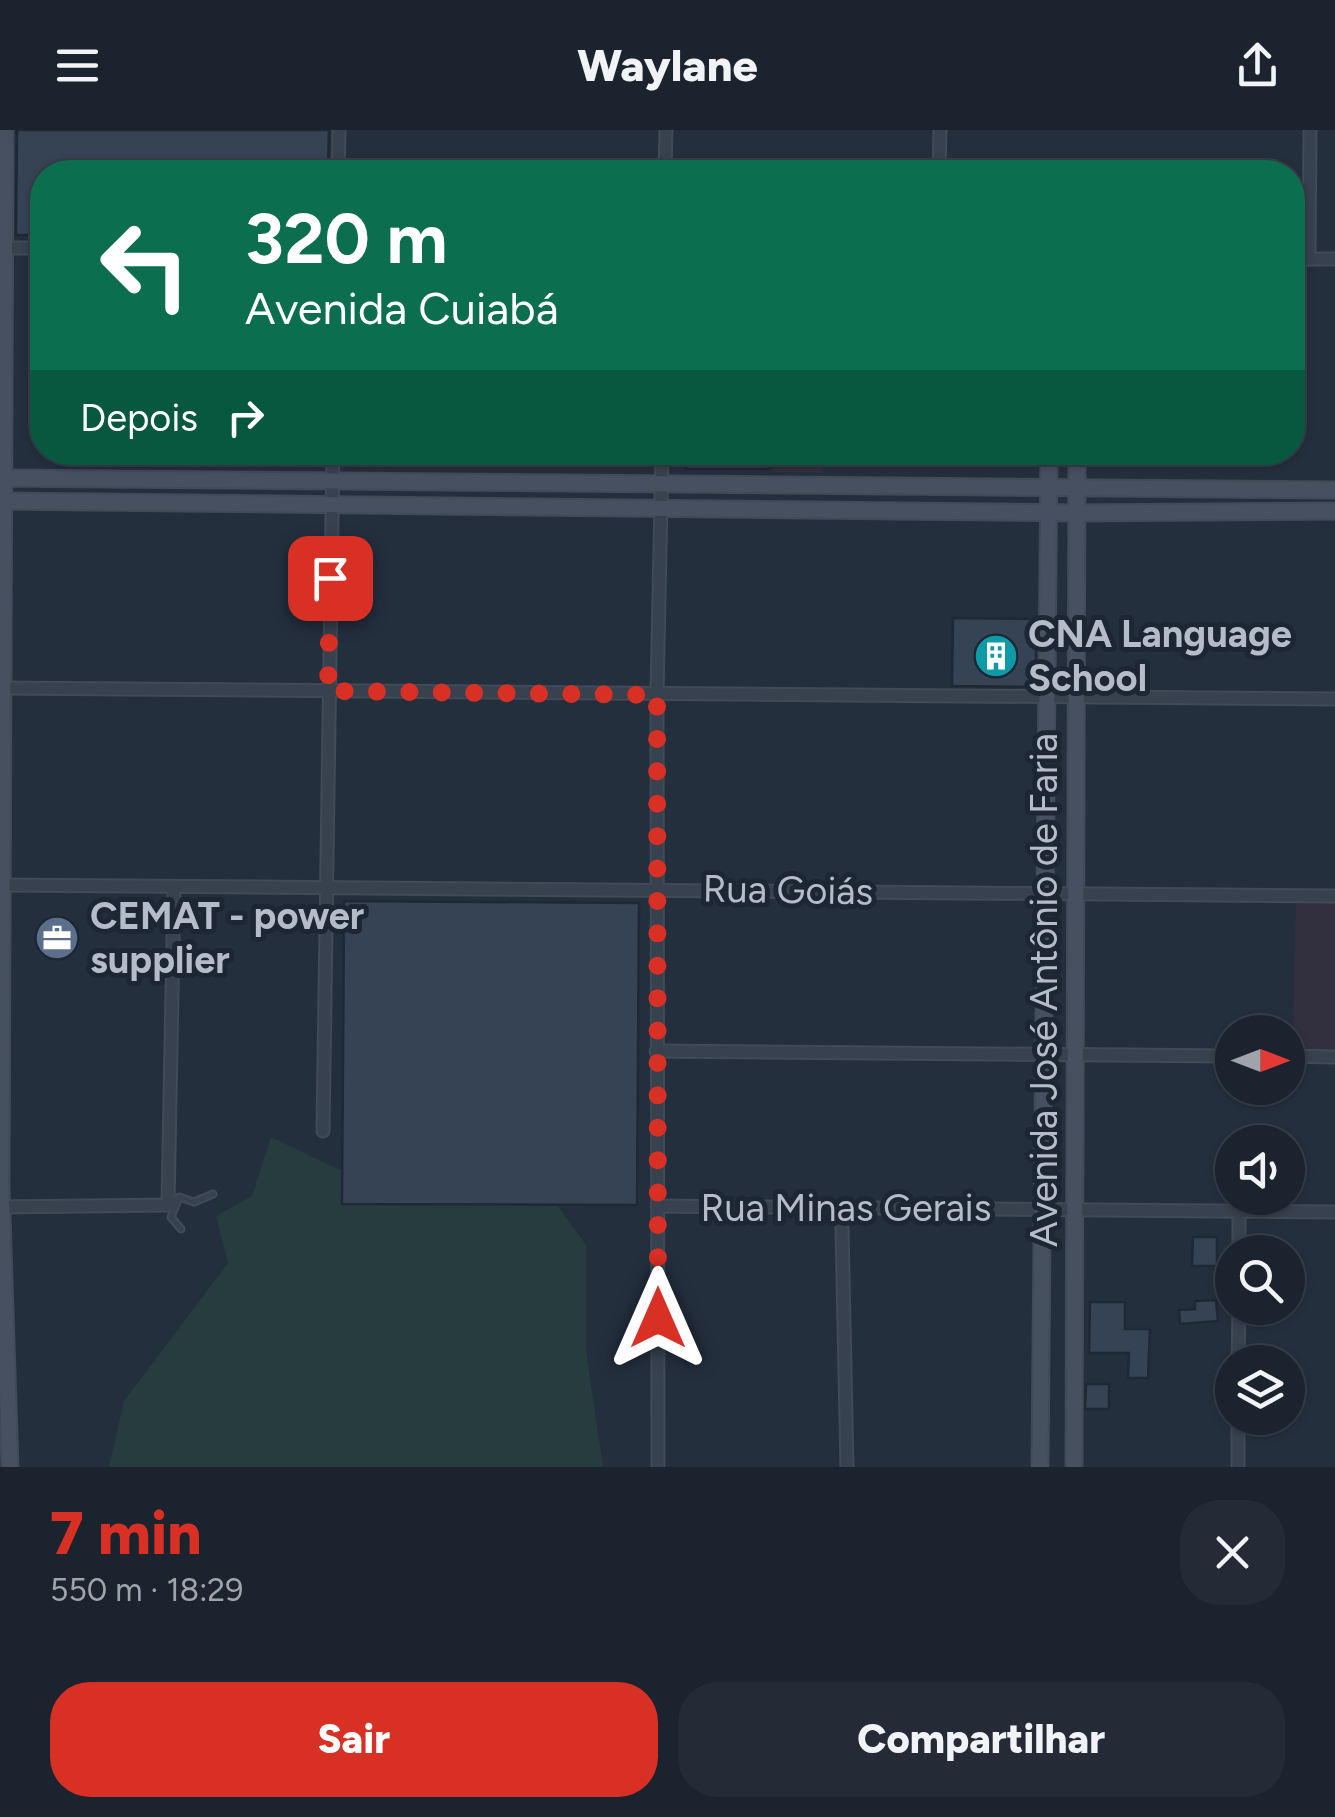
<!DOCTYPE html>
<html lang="pt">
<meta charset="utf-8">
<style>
:root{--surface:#1b232e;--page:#242b36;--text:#f1f3f6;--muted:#a0a4aa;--line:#39404a;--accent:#d93025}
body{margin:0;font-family:Figtree,sans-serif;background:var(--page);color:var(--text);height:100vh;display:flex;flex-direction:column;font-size:38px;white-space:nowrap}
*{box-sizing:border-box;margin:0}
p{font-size:32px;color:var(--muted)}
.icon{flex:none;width:55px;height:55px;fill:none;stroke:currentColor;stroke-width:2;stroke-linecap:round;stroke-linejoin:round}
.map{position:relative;height:1337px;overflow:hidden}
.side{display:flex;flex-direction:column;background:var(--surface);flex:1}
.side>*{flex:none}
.top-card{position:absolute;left:30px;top:30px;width:1275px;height:305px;border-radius:40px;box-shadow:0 2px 8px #0004,0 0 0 2px var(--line);background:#0b6e4f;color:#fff;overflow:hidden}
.needle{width:65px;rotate:90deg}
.controls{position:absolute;left:1215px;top:885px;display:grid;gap:20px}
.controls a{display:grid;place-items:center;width:90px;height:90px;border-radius:50%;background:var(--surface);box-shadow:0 2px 8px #0004,0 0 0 2px var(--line);font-size:50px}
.pin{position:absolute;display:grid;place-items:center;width:85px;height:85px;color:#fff;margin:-42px;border-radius:20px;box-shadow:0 5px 15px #0006}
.me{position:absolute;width:110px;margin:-55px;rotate:0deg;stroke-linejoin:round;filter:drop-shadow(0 0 8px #0008)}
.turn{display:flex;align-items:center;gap:35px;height:210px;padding:0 50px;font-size:45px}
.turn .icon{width:130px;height:130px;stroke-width:2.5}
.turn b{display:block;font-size:70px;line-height:85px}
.then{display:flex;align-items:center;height:95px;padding:0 50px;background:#0003;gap:20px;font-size:38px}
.round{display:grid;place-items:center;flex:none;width:105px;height:105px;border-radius:40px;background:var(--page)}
.head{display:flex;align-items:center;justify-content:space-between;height:170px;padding:0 50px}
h1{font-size:60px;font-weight:800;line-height:75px;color:var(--accent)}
.button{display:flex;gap:20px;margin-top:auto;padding:20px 50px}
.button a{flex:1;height:115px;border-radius:40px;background:var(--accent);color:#fff;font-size:40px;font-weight:800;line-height:115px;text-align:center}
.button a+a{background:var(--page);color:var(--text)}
header{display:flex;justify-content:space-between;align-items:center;height:130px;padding:0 50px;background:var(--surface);font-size:45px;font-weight:800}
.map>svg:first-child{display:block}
</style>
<header><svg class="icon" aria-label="menu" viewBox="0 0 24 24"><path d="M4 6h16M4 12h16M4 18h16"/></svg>Waylane<svg class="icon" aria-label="share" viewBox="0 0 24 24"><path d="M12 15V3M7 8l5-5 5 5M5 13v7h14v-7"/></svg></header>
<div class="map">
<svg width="1335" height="1337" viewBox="0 0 1335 1337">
<rect width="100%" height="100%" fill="#242f3e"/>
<g fill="#32303f">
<polygon points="772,323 823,323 823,343 773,342"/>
<polygon points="1296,766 1335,766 1335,927 1293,926"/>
</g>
<polygon fill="#263c3f" points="271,1007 342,1041 343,1074 557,1075 586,1115 586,1221 603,1337 109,1337 124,1271 228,1133 216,1086 252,1066"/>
<g fill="#364354" stroke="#1f2835" stroke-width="2.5">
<polygon points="17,0 329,0 328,42 42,42 42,105 16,105"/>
<rect x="686" y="322" width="83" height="17"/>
<polygon points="953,488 1036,489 1036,557 952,556"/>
<polygon points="344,771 639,773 637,1075 342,1074"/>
<polygon points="1193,1107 1217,1107 1217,1136 1192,1136"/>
<polygon points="1216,1170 1218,1191 1180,1194 1179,1180 1195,1179 1195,1171"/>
<polygon points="1090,1172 1125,1172 1125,1199 1150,1199 1148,1248 1128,1248 1129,1223 1089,1223"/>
<polygon points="1086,1254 1109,1254 1109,1279 1085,1279"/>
</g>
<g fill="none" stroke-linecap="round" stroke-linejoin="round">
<g stroke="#414a57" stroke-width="9">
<g id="lane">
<polyline points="178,1070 171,1087 181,1099"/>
<polyline points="170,1073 179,1067 194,1072 213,1064"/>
</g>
</g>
<g stroke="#414a57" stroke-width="15">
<g id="street">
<polyline points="338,42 339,0"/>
<polyline points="665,42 666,0"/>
<polyline points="939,42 940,0"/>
<polyline points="6,118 42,118"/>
<polyline points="1292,129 1335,129"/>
<polyline points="1309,129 1310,0"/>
<polyline points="0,558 1335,569"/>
<polyline points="0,755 1335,766"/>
<polyline points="656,921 1232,926"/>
<polyline points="1288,926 1335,927"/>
<polyline points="323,1001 333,322"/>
<polyline points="657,1076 1335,1082"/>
<polyline points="0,1077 168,1075 174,758"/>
<polyline points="842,1098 847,1337"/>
<polyline points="1239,1122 1239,1082"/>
<polyline points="1238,1232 1239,1178"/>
<polyline points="658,1337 657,565 662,322"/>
<polyline points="1238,1337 1238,1288"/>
</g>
</g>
<g stroke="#414a57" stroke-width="19">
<g id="secondary">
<polyline points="5,0 1,1057 10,1337"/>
<polyline points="0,348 1335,360"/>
<polyline points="0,371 1076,383 1335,381"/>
<polyline points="1040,1337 1049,322"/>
<polyline points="1074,1337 1077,322"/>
</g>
</g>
<use href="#lane" stroke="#38414e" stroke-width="5"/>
<use href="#street" stroke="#38414e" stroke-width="11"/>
<use href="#secondary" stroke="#465061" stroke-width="15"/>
</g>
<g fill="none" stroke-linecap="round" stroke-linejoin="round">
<polyline stroke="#d93025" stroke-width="18" stroke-dasharray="0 32.4" points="330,448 328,561 657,565 658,1188"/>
</g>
<defs>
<g id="building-disc" transform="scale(2.25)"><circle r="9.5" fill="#0f9aa8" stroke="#1d2633"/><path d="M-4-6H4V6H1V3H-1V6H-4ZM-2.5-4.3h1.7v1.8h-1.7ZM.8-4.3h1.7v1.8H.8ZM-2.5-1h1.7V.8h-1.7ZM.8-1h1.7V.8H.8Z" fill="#fff"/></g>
<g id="office-disc" transform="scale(2.25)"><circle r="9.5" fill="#5c6f8a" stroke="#1d2633"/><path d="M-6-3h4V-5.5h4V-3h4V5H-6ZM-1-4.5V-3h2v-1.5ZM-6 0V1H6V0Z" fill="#fff"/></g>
</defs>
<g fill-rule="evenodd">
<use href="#building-disc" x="996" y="526"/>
<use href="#office-disc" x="57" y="808"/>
</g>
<g text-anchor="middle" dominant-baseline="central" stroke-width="10" stroke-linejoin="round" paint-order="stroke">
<g font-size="38" font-weight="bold" fill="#b4bcc9" stroke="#1d2633" text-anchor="start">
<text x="1028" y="504">CNA Language<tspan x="1028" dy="44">School</tspan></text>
<text x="90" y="786">CEMAT - power<tspan x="90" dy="44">supplier</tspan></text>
</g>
<g font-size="38" fill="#b4bcc9" stroke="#1d2633">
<text transform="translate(788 760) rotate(1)">Rua Goiás</text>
<text transform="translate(1044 860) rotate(-90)">Avenida José Antônio de Faria</text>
<text x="846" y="1078">Rua Minas Gerais</text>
</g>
</g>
</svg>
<div class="controls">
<a><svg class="needle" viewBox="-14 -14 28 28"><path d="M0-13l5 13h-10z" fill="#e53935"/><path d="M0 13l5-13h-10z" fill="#a0a4aa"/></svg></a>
<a><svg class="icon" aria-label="sound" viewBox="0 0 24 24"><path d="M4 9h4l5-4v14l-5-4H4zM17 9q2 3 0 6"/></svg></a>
<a><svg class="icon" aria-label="search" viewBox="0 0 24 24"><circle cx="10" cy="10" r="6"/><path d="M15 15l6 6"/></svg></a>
<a><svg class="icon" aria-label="layers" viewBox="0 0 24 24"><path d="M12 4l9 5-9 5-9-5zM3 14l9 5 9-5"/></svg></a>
</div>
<div class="pin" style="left:330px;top:448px;background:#d93025"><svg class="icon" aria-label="arrive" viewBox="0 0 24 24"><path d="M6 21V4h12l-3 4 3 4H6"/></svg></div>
<svg class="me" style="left:658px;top:1188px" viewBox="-20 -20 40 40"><path d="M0-17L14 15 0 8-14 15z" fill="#d93025" stroke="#fff" stroke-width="4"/></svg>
<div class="top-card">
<div class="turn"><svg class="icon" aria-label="left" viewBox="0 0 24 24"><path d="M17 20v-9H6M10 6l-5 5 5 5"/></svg><div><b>320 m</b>Avenida Cuiabá</div></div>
<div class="then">Depois<svg class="icon" aria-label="right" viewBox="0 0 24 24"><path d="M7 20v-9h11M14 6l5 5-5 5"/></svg></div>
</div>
</div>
<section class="side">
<div class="head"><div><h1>7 min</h1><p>550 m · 18:29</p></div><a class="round"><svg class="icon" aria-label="close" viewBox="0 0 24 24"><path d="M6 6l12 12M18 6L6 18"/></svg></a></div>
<div class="button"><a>Sair</a><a>Compartilhar</a></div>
</section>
